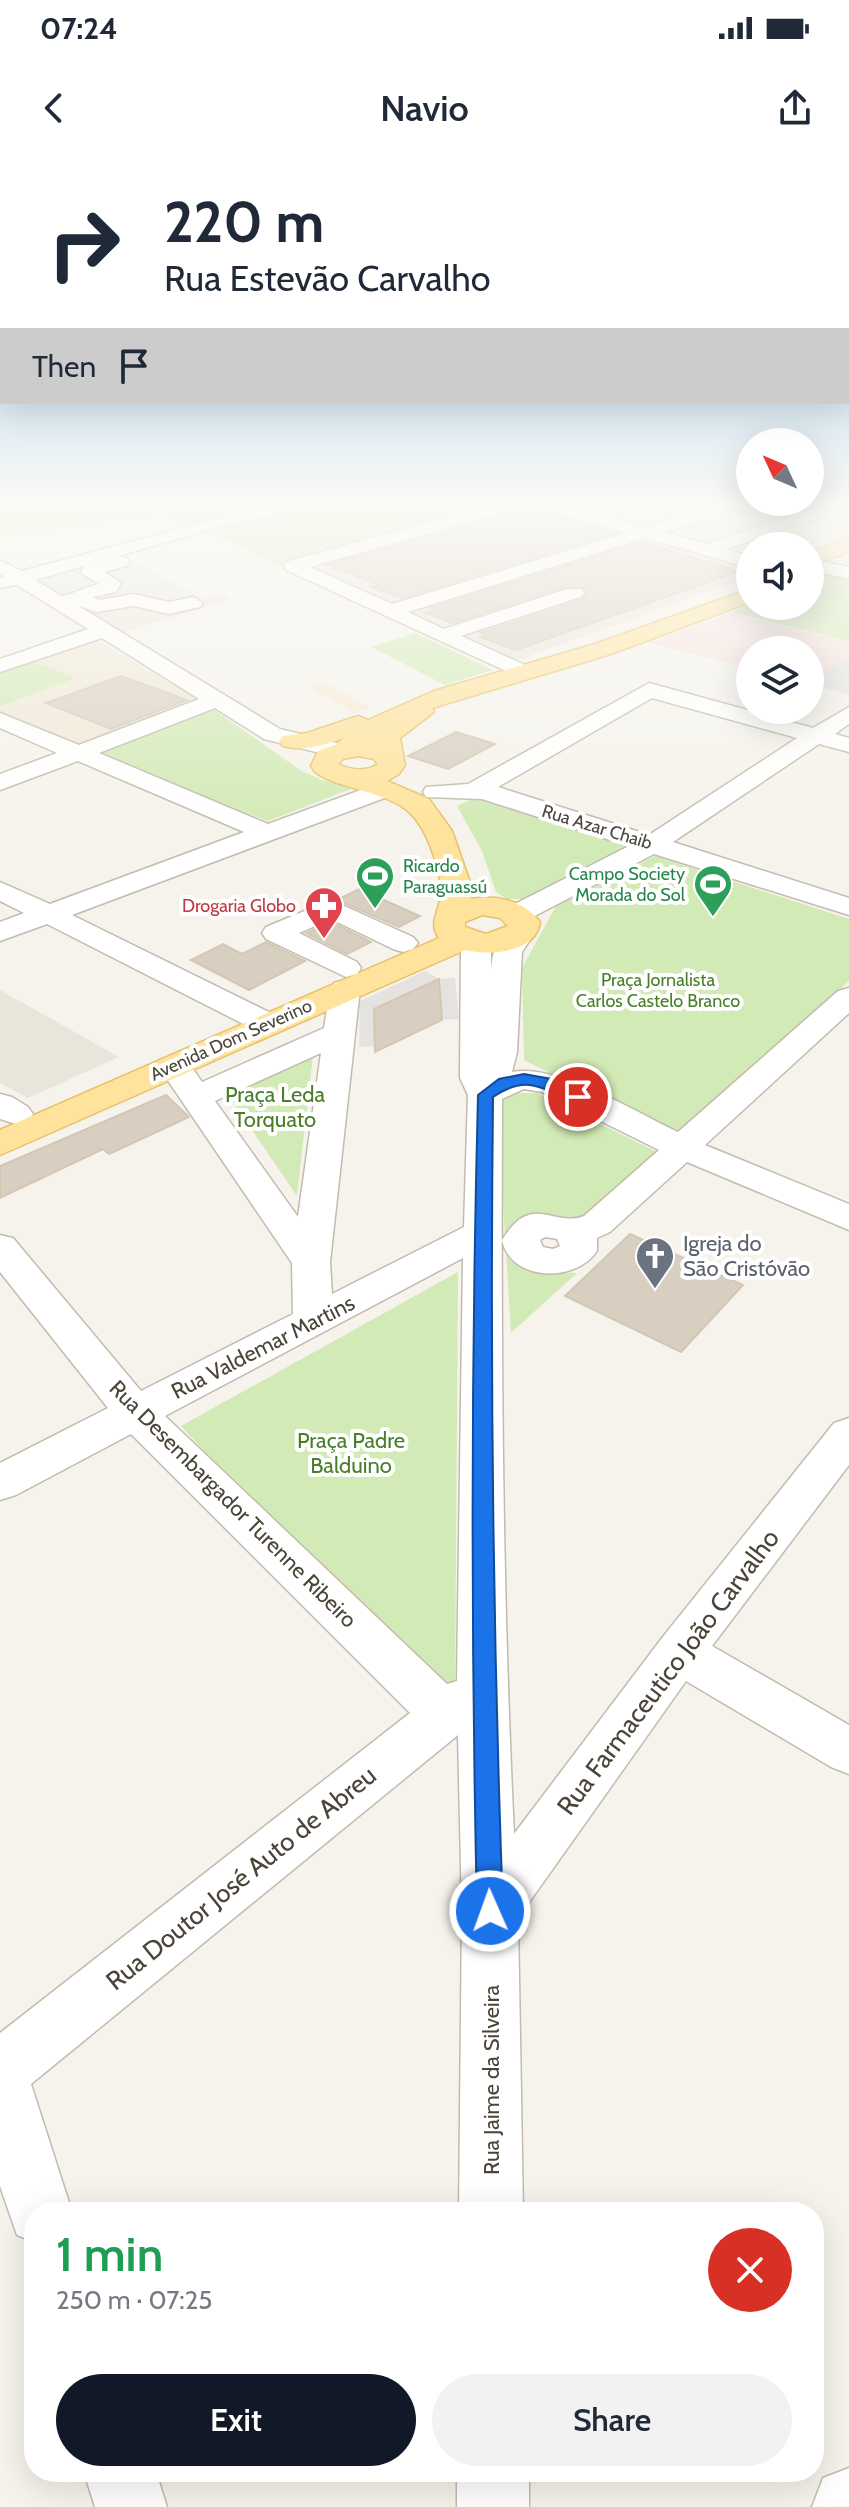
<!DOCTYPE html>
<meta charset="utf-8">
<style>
:root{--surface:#fff;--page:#f2f2f3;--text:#1f2937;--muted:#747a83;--accent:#111827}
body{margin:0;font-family:Cabin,sans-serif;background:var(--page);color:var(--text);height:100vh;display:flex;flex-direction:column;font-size:30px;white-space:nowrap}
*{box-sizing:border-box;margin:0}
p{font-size:26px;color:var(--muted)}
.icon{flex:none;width:44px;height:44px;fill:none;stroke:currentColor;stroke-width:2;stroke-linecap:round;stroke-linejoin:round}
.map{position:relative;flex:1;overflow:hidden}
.drawer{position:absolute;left:24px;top:2042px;width:800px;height:280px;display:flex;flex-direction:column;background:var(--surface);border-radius:32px;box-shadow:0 8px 32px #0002}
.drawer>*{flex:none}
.top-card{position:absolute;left:0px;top:0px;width:850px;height:244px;box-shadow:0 8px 32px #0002;background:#fff;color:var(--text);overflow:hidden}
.needle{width:52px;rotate:314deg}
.fabs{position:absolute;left:736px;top:268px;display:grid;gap:16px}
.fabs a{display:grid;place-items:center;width:88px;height:88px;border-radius:50%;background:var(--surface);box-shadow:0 8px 32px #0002;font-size:40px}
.pin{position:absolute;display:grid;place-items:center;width:68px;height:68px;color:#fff;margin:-34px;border:4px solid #fff;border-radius:50%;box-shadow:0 2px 8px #0007}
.me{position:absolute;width:88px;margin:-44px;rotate:358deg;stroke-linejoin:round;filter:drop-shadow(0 0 6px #0008)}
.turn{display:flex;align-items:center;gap:28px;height:168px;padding:0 32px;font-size:36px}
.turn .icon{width:104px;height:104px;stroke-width:2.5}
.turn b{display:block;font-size:56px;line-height:68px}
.then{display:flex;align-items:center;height:76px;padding:0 32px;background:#0003;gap:16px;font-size:30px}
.round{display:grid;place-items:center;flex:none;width:84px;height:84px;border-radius:42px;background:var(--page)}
.headline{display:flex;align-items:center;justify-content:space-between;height:136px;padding:0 32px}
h1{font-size:48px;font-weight:600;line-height:60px;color:#1e9e55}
.button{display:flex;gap:16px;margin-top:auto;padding:16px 32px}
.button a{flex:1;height:92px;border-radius:48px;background:var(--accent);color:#fff;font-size:32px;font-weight:600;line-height:92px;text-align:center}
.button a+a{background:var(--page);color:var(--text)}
.status{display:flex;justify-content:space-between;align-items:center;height:56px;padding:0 40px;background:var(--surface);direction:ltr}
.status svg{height:22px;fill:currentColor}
header{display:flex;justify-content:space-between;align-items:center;height:104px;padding:0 32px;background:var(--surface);font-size:36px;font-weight:600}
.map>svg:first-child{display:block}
</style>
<div class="status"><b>07:24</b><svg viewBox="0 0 49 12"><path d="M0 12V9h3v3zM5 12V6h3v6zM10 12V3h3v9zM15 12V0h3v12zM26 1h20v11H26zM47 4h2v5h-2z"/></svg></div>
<header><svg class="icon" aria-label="back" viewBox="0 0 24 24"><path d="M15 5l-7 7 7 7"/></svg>Navio<svg class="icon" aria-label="share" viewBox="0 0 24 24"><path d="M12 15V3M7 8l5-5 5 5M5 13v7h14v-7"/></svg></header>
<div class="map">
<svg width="849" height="2347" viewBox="0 0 849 2347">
<rect width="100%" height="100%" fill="#f6f3ec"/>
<g fill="#eae5da">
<polygon points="559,345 721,345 646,369"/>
<polygon points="748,345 849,345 849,380 810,394 810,386 750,386 750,399 661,373"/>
<polygon points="476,357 527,373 577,358 632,373 395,447 305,406"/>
<polygon points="646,378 750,408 750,416 513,502 407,454"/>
<polygon points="121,394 203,439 220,434 230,439 122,473 33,419"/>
<polygon points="0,830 119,897 28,938 0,923"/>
</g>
<polygon fill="#f7ead8" points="324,522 372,548 355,553 310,527"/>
<polygon fill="#efe8d6" points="94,479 200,540 82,585 0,551 0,512"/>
<polygon fill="#f6e3e0" points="730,453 849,482 849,534 810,524 810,490 750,490 750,509 650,483"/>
<g fill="#d2eab5">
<polygon points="0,345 278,345 195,366 163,356 0,377"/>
<polygon points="306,345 497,345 278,406 204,369"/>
<polygon points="825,414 849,418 849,481 732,452 750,445 810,446 810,420"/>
<polygon points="416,473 493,510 445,525 371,487"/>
<polygon points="33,502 76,518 0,546 0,513"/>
<polygon points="212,548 300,610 322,620 356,627 268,661 94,595"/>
<polygon points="477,636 634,689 528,739 507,739 496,732 482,691 457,646"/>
<polygon points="655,696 849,759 849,821 678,977 524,900 522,808 556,746"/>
<polygon points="313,895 297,1036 226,932"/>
<polygon points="513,933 537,933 663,995 590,1062 525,1064 555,1112 577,1113 511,1173 497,944"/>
<polygon points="458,1112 455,1534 273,1366 181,1266"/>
</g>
<g fill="#e5e3e0">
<polygon points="849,496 849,534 810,524 810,520"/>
<polygon points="425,811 439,819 455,818 459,859 442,860 438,819 374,849 375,886 359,887 360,841"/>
</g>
<g fill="#d8cfc1" stroke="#d3c7b4" stroke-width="2">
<polygon points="522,347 615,373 402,438 372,427 380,425 327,405 516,352"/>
<polygon points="642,382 739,411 516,490 481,477 488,475 481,473 582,440 587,433 583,427 566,426 453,463 425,453 436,450 431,448"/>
<polygon points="121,516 187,540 111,569 46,543"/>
<polygon points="456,572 495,584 448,609 408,596"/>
<polygon points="359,729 420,756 399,767 337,740"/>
<polygon points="331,762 371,782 347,794 306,773"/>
<polygon points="266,782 305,801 249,830 191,800 223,784 242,794"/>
<polygon points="439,819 442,860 375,892 374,849"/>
<polygon points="166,935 189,957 109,994 103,989 0,1038 0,1006"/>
<polygon points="630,1074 743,1125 681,1192 565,1136"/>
</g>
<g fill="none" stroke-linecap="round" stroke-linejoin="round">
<g stroke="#c2bbae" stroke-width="3">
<g id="minor">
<path d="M 269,345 L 299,345 L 297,349 L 219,367 L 35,420 L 62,436 C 74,434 85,427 99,424 L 81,413 L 84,406 L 120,396 L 127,398 L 129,402 L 127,406 L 104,412 L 121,423 L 116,432 L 93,437 L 99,440 L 134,434 L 169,442 L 193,437 L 203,443 L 200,447 L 169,454 L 134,446 L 96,452 L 77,445 L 280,569 L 348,586 L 352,591 L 348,596 L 340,598 L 264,579 L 215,548 L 99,593 L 268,664 L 377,624 L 395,624 L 398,629 L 395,634 L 72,755 L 279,857 L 284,864 L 279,871 L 268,873 L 257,871 L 47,764 L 0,781 L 0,762 L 24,753 L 0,741 L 0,722 L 50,744 L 244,672 L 78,601 L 0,630 L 0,614 L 57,593 L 0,568 L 0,553 L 79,585 L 199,539 L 102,478 L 0,512 L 0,499 L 88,469 L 17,425 L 0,428 L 0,418 L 4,417 L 0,414 L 0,400 L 22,411 Z"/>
<polygon points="490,345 517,345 515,349 310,407 392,444 626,373 541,349 539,345 566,345 644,367 715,345 741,345 739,349 664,372 706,384 825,345 849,347 726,389 750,396 750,408 645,378 408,452 444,469 567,429 581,429 584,433 581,437 461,476 527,506 530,511 527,516 519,517 286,410 284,406 286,402"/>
<polygon points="825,402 849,407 849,419 818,412 816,408 818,404"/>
<path d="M 649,523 L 813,568 L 849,547 L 849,564 L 835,574 L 849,578 L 849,592 L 819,584 L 673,682 L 849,738 L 849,755 L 654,694 L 527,760 L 517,762 L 507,760 L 503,754 L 507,748 L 629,686 L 482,639 L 426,637 L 423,632 L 426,627 L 468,624 ZM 652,538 L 797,578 L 649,675 L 498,627 Z"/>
<polygon points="331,740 413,777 418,783 413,789 403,792 393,789 331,759 299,773 357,802 361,808 357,814 346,817 266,779 262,773 266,767"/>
<path d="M 520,765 L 530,768 L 534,774 L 522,792 L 517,892 L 512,912 C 556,903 636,952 678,972 L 838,831 L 849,828 L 849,853 L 705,985 L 849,1044 L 849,1070 L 687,1002 L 610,1072 L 597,1078 L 597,1091 C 576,1123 511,1122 502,1080 C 532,1031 553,1068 584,1056 L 659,990 L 542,932 L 524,929 L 502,939 C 501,1184 502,1429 514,1674 L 662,1478 L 834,1263 L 849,1258 L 849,1305 L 712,1486 L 849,1565 L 849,1614 L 831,1607 L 686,1521 L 518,1758 L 523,2052 L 459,2052 L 462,1751 L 458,1575 L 31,1924 L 72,2052 L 34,2052 L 34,2082 L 17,2075 L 0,2026 L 0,1873 L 410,1553 L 131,1274 L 16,1335 L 0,1340 L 0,1303 L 108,1248 L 0,1112 L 0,1075 L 13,1078 L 141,1231 L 293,1154 L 292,1103 L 158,906 L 162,899 L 174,896 L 186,899 L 202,922 L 324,868 L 330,829 L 334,823 L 345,820 L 356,823 L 360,829 L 330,1102 L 332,1134 L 464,1067 L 468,935 L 460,918 L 461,783 L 466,777 L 476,774 L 486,777 L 491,783 L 491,810 C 492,791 499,770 520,765 ZM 321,893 L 298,1057 L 215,941 ZM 545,1077 L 557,1079 L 560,1086 L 553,1089 L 543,1087 L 540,1080 ZM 463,1098 L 457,1521 L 447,1524 L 165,1256 Z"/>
<polygon points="0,934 12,937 28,947 33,954 28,961 16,964 0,959"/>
<polygon points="849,2308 849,2347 812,2347 823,2318"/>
<polygon points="84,2312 156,2312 167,2347 95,2347"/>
<rect x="457" y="2312" width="72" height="35"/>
</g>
</g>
<g stroke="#e6c16a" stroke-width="3">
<g id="major">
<polygon points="849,379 849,392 810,406 810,393"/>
<path d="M 750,429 L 750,442 L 611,494 L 432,548 L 434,552 L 400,578 L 405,605 L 399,614 L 387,621 L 429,639 L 452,671 L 472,728 L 471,739 C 496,734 525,741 540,762 C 536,793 489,796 465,790 L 0,995 L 0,970 L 439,778 C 426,761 444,746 441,726 C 438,704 427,669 410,653 C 390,632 338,629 315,612 L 311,606 L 318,591 L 337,584 L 344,578 C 323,585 305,592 283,586 L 279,581 L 283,576 L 307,573 L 358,556 L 368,560 L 434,531 L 595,484 ZM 358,596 L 374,599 L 378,604 C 366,612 351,610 338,604 L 343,599 ZM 482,755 L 500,758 L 508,766 L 486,774 L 465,767 L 465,762 Z"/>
</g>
</g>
<use href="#minor" fill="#fff" fill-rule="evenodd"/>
<use href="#major" fill="#ffe39c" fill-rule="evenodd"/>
</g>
<linearGradient id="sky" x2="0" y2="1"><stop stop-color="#8fc1ec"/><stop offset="0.51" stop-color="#fbfaf6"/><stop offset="1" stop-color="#fbfaf6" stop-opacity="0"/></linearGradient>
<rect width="849" height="674" fill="url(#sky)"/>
<path fill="#1a73e8" stroke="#114b97" stroke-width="2" d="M 524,914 L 557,920 L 585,937 L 578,941 C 542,931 530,912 493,937 C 490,1209 493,1480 503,1751 L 499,1760 L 490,1764 L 481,1760 L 477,1751 C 471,1479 471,1207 478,935 L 499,919 Z"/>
<defs>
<g id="stadium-pin" transform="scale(2)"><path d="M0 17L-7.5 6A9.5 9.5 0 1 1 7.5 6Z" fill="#2e9e5b" stroke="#fff"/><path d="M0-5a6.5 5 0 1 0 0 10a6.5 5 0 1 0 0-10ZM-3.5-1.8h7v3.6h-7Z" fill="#fff"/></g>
<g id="pharmacy-pin" transform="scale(2)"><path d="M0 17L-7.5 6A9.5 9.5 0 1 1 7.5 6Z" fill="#e0444e" stroke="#fff"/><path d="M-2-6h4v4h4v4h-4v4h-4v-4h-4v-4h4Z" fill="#fff"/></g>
<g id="church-pin" transform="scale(2)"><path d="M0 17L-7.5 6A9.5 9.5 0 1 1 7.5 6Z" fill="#6b7280" stroke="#fff"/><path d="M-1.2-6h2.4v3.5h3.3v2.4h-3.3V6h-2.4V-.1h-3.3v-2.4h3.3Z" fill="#fff"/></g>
</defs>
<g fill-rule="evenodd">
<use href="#stadium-pin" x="375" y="716"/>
<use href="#stadium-pin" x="713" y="724"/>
<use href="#pharmacy-pin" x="324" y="746"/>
<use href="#church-pin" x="655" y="1096"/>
</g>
<g text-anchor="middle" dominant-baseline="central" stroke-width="8" stroke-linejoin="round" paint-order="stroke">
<g font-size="18" fill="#4b4439" stroke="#fff">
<text transform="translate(597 667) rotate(17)">Rua Azar Chaib</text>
<text transform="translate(231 880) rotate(-24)">Avenida Dom Severino</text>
</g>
<g font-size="18" fill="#27864d" stroke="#fff" text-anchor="start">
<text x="403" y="706">Ricardo<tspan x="403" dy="21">Paraguassú</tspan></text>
<text x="685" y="714" text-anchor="end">Campo Society<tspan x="685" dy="21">Morada do Sol</tspan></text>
</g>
<g font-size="18" fill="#be3a42" stroke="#fff" text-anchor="end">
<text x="296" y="746">Drogaria Globo</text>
</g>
<g font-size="18" fill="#4a7f2a" stroke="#fff">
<text x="658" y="820">Praça Jornalista<tspan x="658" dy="21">Carlos Castelo Branco</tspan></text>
</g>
<g font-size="22" fill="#4a7f2a" stroke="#fff">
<text x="275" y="934">Praça Leda<tspan x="275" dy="25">Torquato</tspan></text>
<text x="351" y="1280">Praça Padre<tspan x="351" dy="25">Balduino</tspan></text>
</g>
<g font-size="22" fill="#5b616d" stroke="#fff" text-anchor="start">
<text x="683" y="1083">Igreja do<tspan x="683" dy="25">São Cristóvão</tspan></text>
</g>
<g font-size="22" fill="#4b4439" stroke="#fff">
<text transform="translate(263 1187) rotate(-27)">Rua Valdemar Martins</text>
<text transform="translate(233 1344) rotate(45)">Rua Desembargador Turenne Ribeiro</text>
<text transform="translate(491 1920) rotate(-90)">Rua Jaime da Silveira</text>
</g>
<g font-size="26" fill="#4b4439" stroke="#fff">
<text transform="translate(668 1512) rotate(-53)">Rua Farmaceutico João Carvalho</text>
<text transform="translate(241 1718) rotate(-39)">Rua Doutor José Auto de Abreu</text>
</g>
</g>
</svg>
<div class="fabs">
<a><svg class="needle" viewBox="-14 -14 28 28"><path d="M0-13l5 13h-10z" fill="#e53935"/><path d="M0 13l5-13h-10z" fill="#747a83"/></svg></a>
<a><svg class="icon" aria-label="sound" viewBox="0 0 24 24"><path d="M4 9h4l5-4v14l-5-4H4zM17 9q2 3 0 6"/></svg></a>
<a><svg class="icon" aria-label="layers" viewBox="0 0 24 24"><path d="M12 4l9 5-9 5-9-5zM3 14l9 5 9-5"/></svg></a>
</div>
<div class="pin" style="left:578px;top:937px;background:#d93025"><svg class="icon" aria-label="arrive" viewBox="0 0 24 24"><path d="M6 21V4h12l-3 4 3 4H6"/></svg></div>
<svg class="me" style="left:490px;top:1751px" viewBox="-20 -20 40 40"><circle r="17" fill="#1a73e8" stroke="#fff" stroke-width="3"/><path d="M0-11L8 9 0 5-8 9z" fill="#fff"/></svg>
<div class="top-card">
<div class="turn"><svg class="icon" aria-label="right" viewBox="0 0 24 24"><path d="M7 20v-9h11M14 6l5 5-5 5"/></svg><div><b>220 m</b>Rua Estevão Carvalho</div></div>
<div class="then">Then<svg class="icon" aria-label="arrive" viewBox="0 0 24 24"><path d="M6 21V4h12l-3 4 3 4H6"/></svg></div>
</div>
<section class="drawer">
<div class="headline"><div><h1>1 min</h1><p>250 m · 07:25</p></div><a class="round" style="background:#d93025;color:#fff"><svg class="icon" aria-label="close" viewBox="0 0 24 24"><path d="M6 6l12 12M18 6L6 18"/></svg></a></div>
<div class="button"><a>Exit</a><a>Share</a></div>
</section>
</div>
